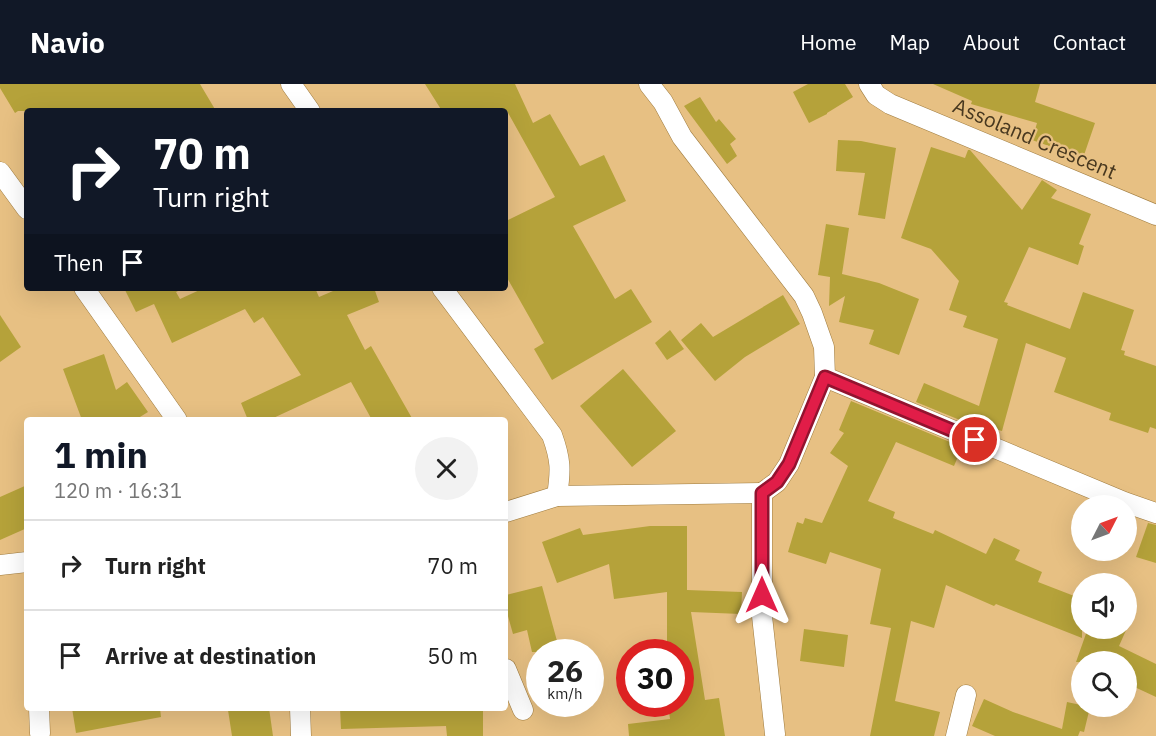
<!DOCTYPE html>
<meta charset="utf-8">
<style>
:root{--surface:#fff;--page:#f2f2f2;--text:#222;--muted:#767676;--line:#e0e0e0;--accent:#111827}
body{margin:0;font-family:"IBM Plex Sans",sans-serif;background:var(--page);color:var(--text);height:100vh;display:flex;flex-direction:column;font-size:22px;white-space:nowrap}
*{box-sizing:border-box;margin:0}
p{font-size:20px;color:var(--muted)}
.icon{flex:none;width:33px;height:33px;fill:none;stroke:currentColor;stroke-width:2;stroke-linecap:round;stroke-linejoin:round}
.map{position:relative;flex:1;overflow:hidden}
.panel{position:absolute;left:24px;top:333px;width:484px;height:294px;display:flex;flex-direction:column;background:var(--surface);border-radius:6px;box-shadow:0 6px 24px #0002}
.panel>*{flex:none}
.banner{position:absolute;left:24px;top:24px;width:484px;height:183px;border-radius:6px;box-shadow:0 6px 24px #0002;background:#111827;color:#fff;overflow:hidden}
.needle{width:39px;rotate:48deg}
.tools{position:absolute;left:1071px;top:411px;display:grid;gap:12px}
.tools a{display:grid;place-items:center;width:66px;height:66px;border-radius:50%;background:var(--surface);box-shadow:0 6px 24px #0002;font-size:30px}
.speed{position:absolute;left:526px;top:555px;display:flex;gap:12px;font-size:30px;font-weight:700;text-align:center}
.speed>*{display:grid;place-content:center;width:78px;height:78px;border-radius:50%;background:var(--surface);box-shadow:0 6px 24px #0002;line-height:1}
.speed small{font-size:15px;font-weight:400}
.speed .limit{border:9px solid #d22;background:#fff;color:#111}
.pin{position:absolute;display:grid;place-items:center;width:51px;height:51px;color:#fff;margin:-26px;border:3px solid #fff;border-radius:50%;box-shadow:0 2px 6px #0007}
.me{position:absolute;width:66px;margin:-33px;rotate:0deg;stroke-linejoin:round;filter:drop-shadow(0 0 4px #0008)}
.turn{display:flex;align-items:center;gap:21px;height:126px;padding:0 30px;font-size:27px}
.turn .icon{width:78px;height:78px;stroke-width:2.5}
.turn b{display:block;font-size:42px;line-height:51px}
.then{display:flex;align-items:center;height:57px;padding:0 30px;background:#0003;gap:12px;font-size:22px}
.round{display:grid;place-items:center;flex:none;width:63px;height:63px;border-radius:32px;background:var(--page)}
.headline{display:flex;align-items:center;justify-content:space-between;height:102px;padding:0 30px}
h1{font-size:36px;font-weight:700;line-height:45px;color:var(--accent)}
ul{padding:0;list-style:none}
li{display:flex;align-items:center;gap:18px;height:90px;padding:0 30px;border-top:2px solid var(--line)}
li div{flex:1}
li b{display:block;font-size:22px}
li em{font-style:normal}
header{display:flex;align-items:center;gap:36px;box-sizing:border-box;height:84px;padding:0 30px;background:var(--accent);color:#fff}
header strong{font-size:28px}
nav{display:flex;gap:33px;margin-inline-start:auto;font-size:21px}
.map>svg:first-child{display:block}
</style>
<header>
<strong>Navio</strong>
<nav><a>Home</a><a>Map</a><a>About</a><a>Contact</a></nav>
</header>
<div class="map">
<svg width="1156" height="652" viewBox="0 0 1156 652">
<rect width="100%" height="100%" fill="#e7c083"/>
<g fill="#b5a23a">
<polygon points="0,0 200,0 216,27 18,27 15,29 0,4"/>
<polygon points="425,0 515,0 533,39 550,30 580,82 604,71 626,117 573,142 615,215 631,205 652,238 552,296 534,265 544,259 506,192 506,137 555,113 507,27 442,27"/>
<polygon points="808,0 845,0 853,13 827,29 827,30 809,39 793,8"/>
<polygon points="933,0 1040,0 1035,18 1095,39 1083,74 1032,56 1037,39 971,20 972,17"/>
<polygon points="700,13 716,38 719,35 736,55 730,60 737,72 727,80 684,22"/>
<polygon points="838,56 861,57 896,64 885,135 858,131 865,89 836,87"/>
<polygon points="931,63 965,74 968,66 970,66 1022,126 1042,96 1057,106 1051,114 1091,130 1079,160 1084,162 1078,181 1029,163 1004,218 1008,219 1007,221 1070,245 1083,208 1134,226 1121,266 1125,267 1124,271 1156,282 1156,345 1150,343 1148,349 1109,336 1111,329 1054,308 1066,274 1026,259 1002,347 973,339 972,341 916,318 924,299 979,322 998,255 963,243 967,232 949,226 959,197 931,165 901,154"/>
<polygon points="826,140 849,144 842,190 879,199 919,215 899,271 869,260 874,246 839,238 845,212 829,222 830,193 818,191"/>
<polygon points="124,204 184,204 176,208 180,215 204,204 315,204 319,213 340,204 374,204 379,218 347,231 365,266 371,262 413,336 372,336 351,298 269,336 248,336 241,319 301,291 263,233 254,239 245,225 172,259 154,220 136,228"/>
<polygon points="783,211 800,240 745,273 715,297 681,256 701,239 713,253"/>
<polygon points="0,231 21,263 0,278"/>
<polygon points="670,246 684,265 667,276 655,259"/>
<polygon points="104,270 116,306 127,298 148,328 135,336 82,336 63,285"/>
<polygon points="623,285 676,347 632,383 580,322"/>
<polygon points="851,317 962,363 954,382 896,358 868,417 895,428 893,434 933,450 935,446 986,470 994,454 1020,466 1015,476 1042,488 1038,498 1082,515 1082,554 996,520 994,522 946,501 934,544 911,537 895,617 940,628 934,652 870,652 891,544 870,540 881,485 830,468 826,480 788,468 797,438 803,440 805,434 822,439 848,382 830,369 844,349 839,346"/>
<polygon points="27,401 27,444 0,456 0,413"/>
<polygon points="1148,439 1156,441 1156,479 1136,473"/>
<polygon points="650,442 687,442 687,506 742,508 741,530 691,528 705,616 719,614 725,652 629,652 628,640 670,635 668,621 681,620 681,568 667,568 667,508 614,515 609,480 557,499 542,458 580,444 583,451"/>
<polygon points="542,502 560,568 532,568 527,546 513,550 506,525 506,511"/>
<polygon points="1088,544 1127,544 1119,562 1156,580 1156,613 1126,599 1126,578 1076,578"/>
<polygon points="804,545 848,551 844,583 800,577"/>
<polygon points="984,615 1013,628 1062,645 1067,618 1090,623 1084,648 1080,647 1078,652 995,652 972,642"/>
<polygon points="72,624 160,624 161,633 76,649"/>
<polygon points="244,624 269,624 273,652 232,652 228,626"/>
<polygon points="340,624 483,624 483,652 447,652 446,642 341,645"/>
</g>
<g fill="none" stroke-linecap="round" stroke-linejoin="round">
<g stroke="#9f7b3e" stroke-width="21">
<g id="minor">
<polyline points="291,0 310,27"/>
<polyline points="649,0 663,18 682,53 804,212 812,229 824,263 825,293 789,380 777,398 762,409 762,532 775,650"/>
<polyline points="869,0 876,11 890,20 1156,131"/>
<polyline points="0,88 27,125"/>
<polyline points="84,204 177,336"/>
<path d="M 442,204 L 552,351 C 561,376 561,386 557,412"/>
<polyline points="825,293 1124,418 1156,429"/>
<polyline points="506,428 557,412 762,409"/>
<polyline points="0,481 27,478"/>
<polyline points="506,585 523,626"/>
<polyline points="39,624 40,649"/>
<polyline points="300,624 301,652"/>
<polyline points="956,652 966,611"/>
</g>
</g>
<use href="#minor" stroke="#fff" stroke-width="20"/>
</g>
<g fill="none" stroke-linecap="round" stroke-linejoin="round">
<g stroke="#92132f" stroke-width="15">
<polyline id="route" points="762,511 762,409 777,398 789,380 825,293 975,356"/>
</g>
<use href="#route" stroke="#e11d48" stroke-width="10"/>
</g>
<g text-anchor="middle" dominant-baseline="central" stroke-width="4.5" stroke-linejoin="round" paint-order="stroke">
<g font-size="21" fill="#48381f" stroke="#e7c083">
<text transform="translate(1035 54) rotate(23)">Assoland Crescent</text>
</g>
</g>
</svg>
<div class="tools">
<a><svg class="needle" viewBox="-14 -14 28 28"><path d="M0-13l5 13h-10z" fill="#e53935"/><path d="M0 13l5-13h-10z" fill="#767676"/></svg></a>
<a><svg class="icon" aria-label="sound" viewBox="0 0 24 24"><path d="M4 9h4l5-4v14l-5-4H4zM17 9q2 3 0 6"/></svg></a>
<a><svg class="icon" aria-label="search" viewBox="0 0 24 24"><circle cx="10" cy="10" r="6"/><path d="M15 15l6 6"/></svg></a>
</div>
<div class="speed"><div>26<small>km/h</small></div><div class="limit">30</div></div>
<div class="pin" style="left:975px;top:356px;background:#d93025"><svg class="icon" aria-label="arrive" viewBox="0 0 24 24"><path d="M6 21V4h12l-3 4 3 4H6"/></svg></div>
<svg class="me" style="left:762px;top:511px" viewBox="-20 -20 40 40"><path d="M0-17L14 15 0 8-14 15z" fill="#e11d48" stroke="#fff" stroke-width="4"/></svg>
<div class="banner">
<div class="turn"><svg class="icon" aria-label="right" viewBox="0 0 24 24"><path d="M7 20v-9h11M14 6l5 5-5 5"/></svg><div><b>70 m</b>Turn right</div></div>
<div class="then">Then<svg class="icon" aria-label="arrive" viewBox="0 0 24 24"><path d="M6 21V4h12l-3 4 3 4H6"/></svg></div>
</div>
<section class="panel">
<div class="headline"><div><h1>1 min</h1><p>120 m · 16:31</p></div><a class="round"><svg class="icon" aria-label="close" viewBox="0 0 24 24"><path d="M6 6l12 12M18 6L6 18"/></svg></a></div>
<ul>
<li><svg class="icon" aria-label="right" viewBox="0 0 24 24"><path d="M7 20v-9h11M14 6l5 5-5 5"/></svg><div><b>Turn right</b></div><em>70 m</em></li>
<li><svg class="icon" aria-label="arrive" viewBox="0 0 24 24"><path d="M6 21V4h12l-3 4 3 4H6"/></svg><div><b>Arrive at destination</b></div><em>50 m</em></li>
</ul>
</section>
</div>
